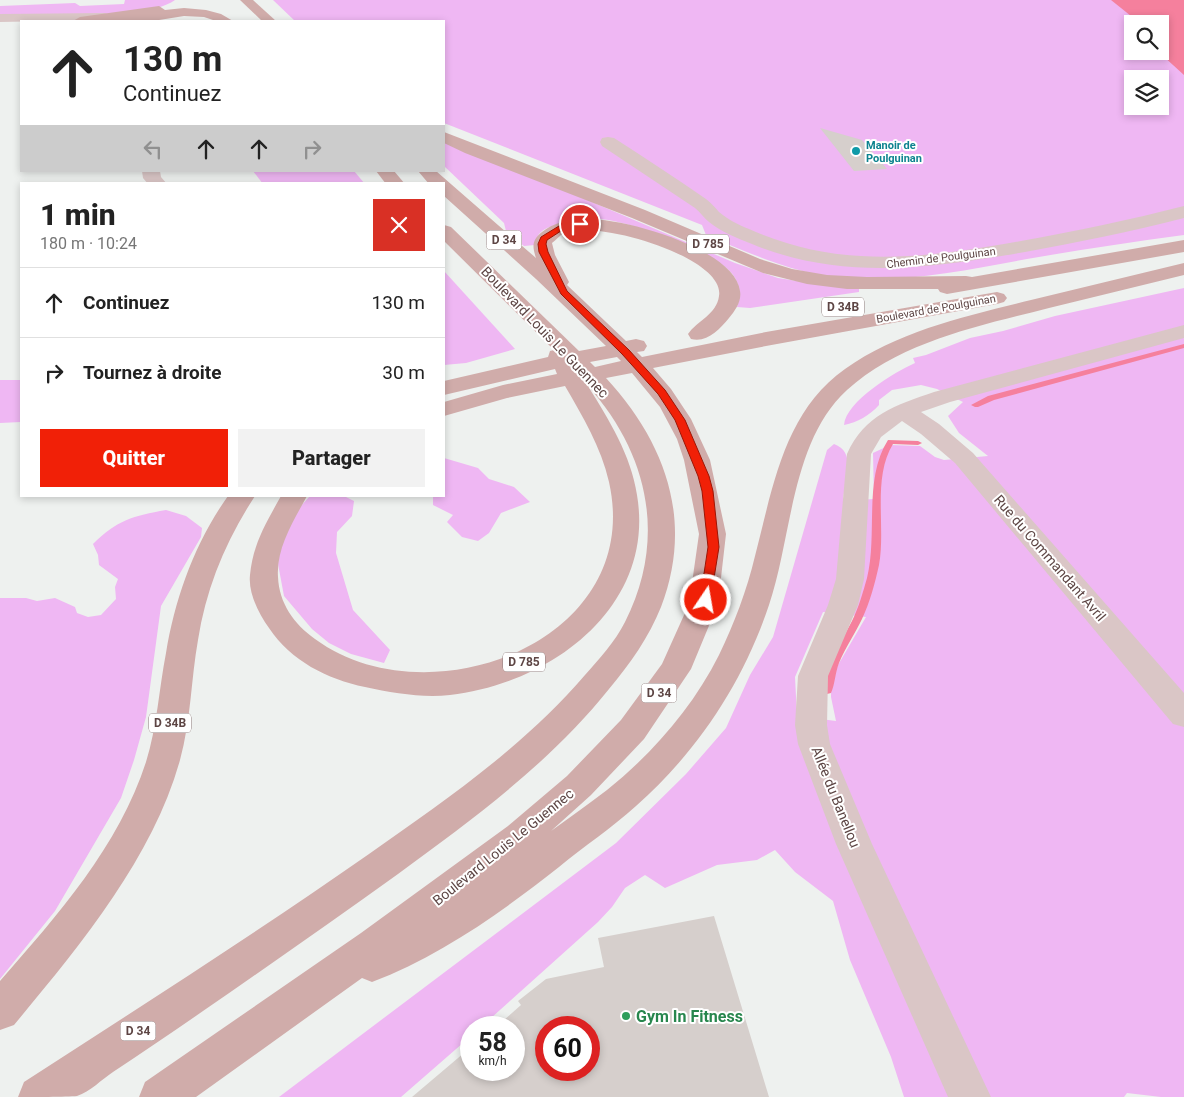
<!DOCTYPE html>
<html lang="fr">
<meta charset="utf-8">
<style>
:root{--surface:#fff;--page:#f2f2f2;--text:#222;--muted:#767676;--line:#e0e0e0;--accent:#f12007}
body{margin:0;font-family:Roboto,sans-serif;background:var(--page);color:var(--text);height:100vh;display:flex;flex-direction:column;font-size:19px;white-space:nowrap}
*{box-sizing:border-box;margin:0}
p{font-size:16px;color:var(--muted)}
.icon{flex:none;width:28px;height:28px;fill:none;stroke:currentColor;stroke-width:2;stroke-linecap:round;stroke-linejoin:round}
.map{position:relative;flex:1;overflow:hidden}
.side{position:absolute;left:20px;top:182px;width:425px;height:315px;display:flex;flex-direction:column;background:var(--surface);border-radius:0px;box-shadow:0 2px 8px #0003}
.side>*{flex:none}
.hud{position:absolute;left:20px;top:20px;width:425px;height:152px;border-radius:0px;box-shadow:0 2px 8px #0003;background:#fff;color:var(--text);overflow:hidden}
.fabs{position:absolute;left:1124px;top:15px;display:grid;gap:10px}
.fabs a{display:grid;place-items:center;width:45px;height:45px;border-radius:0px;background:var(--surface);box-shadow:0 2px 8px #0003;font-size:25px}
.speed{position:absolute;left:460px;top:1016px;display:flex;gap:10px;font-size:25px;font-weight:700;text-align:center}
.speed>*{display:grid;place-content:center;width:65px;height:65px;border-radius:50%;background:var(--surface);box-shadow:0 2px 8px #0003;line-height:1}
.speed small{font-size:12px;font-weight:400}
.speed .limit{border:8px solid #d22;background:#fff;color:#111}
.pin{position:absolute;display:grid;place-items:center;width:42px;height:42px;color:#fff;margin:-21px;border:2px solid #fff;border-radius:50%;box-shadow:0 1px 5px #0007}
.me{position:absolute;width:55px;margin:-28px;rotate:12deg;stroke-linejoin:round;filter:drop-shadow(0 0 4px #0008)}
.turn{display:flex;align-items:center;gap:18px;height:105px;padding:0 20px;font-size:22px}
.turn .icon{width:65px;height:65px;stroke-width:2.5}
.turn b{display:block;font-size:35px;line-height:42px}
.lanes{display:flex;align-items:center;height:48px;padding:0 20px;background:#0003;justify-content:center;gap:25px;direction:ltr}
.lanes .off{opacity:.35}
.round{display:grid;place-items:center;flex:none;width:52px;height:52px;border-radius:0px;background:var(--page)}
.head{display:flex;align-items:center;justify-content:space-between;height:85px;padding:0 20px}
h1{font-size:30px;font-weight:800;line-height:38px}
.action{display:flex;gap:10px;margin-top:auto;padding:10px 20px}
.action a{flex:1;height:58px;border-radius:0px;background:var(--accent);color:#fff;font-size:20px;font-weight:800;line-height:58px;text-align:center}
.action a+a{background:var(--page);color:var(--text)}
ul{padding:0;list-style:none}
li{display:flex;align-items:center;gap:15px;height:70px;padding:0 20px;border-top:1px solid var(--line)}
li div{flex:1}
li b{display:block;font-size:19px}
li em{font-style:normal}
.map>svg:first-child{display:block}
</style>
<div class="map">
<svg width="1184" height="1097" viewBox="0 0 1184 1097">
<rect width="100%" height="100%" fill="#eef1ef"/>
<g fill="#efb7f3" fill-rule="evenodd">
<path d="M 125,0 L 175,0 C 144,22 41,15 0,15 L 0,6 L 75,3 L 80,6 L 124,4 Z"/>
<path d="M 273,0 L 1184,0 L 1184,235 C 1131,242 1079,250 1027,259 C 962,271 886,287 820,275 C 780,267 744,251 706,235 L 702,225 L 444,123 L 444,21 L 295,21 ZM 1132,24 L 1160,24 L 1160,51 L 1132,51 ZM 1132,79 L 1160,79 L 1160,106 L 1132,106 Z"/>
<path d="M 444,139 L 735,263 L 778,278 L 829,286 L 859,288 L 859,292 L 750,308 L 737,307 C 740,296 741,289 735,278 C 726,262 703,255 687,248 C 647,230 599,207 555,225 C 543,229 537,232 535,245 L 524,246 L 506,231 L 504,223 L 444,166 Z"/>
<polygon points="253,171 354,171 365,184 263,184"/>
<polygon points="444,271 515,349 466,363 444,365"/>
<path d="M 1184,288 L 1184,1097 L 1161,1097 L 1127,1093 L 1124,1097 L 904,1097 L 891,1057 L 850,960 L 833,901 L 795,872 L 775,850 L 757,860 L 717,865 L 665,888 L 645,875 L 625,888 L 612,907 L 598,922 L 481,1027 L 471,1028 L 471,1036 L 401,1097 L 279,1097 L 616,843 L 686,774 L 726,728 L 750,675 L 773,637 L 827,450 L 834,444 C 858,453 844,481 843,501 L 874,499 L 873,453 L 890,445 L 920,446 L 935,457 L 944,460 L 988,456 L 959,433 L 948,416 L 963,402 L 937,389 L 921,385 L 892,390 L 879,400 L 879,405 C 869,416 858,422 844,425 C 846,401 895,372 915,363 L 913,358 L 926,355 L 970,338 L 1003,331 L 1055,316 ZM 823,612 L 866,617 L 831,677 L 831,697 L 836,721 L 797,716 L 795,677 Z"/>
<polygon points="0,380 21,380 21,422 0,423"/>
<polygon points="444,458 478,468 489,479 514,487 530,502 501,513 489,533 478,541 462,537 447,522 453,515 433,505 433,496 444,496"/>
<polygon points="310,496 344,496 354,501 352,516 337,532 336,553 353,610 390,650 384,663 351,654 329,643 312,629 284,596 278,564 280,544 300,507"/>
<path d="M 166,510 L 186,516 L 202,528 L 201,537 L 161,606 L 146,717 L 134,760 L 121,798 L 55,911 L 0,979 L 0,598 L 26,598 L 37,601 L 55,598 L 75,607 L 77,613 L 88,617 L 101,615 L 116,599 L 115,587 L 118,579 L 99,565 L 98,555 L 93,544 C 117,520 133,516 166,510 Z"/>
</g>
<polygon fill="#f5809d" points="1111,0 1184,0 1184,75 1162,55 1160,51 1160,24 1141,24"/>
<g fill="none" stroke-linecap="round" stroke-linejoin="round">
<g fill="#f5809d" fill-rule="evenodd">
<polygon points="1184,344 1184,348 994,400 978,407 975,407 971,405 988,396"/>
<path d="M 888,440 L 918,441 L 922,443 L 918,445 L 893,444 C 872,478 886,527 879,565 C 875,583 870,602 862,619 C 855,634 845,648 839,663 C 835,673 835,684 831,693 L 827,694 L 823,693 L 822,690 C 825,664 840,644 852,621 C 859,607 863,592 867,578 C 878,534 863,479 888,440 Z"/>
</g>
</g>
<g fill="#d6cfcc" fill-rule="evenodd">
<polygon points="820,128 862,140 887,169 854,171"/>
<path d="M 714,916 L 769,1097 L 412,1097 L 471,1047 L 471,1070 L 514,1070 L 514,1028 L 495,1028 L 521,1005 L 518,1001 L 546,979 L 604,967 L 598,938 ZM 546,1028 L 589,1028 L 589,1070 L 546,1070 Z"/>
</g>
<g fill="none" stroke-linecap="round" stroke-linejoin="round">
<g fill="#dac6c6" fill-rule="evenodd">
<polygon points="105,13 112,17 110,20 0,22 0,14"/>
<path d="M 608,137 L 614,138 C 645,158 676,178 706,199 C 711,203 715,207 719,212 C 727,219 739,225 749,229 C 841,270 925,258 1021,241 C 1076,231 1130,220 1184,206 L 1184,218 C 1131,232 1078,242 1025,252 C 933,268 841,281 752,244 C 737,238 721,232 709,222 C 704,218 700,212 695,208 L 602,146 L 600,142 L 602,138 Z"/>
<polygon points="142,171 160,171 161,177 167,184 148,184 143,178"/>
<path d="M 1184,325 L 1184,338 L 950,402 L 921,412 L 939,424 L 973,453 L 1184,693 L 1184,727 L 1173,724 L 955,463 L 921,434 L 902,421 L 881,437 L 871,454 L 864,579 L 858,605 L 828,676 L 827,725 L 830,744 L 872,844 L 991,1097 L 948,1097 L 836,844 L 798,744 L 795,725 L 798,676 L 828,605 L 836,579 L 847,454 C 864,415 896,405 934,392 Z"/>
</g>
<g fill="#d0acaa" fill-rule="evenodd">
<polygon points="240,0 253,0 276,21 262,21"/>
<polygon points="159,6 165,10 184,8 206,10 221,14 233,21 216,21 204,17 184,16 153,21 73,21 80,17"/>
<polygon points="444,132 645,210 760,259 792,269 827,275 867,277 966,276 972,277 1184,240 1184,252 947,294 940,292 938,289 847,289 807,284 763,273 632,218 465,153 444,143"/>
<polygon points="376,171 394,171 405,184 386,184"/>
<path d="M 418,171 L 436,171 L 536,258 C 532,246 532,240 542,232 C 553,223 567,220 581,219 C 618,216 735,248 740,291 C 742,301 735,311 729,318 C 719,330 707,343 691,339 L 688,334 C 697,321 717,314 719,296 C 726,257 595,219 564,233 C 560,235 556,240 552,243 L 555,255 L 569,282 L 567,285 L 626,341 L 636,339 L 644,341 L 647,346 L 644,351 L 637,352 L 642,357 L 766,332 L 997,292 L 1004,294 L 1007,298 L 1004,302 L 997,304 L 766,346 L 653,368 L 671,389 L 691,419 L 710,460 L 726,534 L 718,604 L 691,669 L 644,739 L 591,795 L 551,831 C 570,817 589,804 607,790 C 652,754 693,707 719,655 C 734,624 747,590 755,556 C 773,487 784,412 845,369 C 900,330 967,316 1031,300 C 1082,288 1133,275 1184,263 L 1184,275 C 1139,286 1094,297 1049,308 C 979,326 902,341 847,390 C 791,441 792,537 769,605 C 743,683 697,752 636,806 C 612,828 584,846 559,867 C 502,912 440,956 372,982 L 362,978 L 196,1097 L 139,1097 L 145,1082 L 361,933 L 508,826 L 567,776 L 621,720 L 662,664 L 689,604 L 699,534 L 684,460 L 677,439 L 660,407 L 632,373 L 606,378 C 666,443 694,521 661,607 C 649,637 630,664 609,689 C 550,763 474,818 398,874 C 333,921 268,966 203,1011 C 173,1032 143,1052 113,1072 C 102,1079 90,1092 77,1096 C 67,1097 31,1097 18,1097 L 24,1082 C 140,1007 256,933 369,854 C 446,800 523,747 585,675 C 599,659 615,642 625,622 C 667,539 649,454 588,386 C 609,420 631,455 637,495 C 656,607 550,684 450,695 C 422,698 393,693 365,687 C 327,679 291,661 269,628 C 259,614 248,593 250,575 C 253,544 266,523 281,496 L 307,496 C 294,520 276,548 278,577 C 279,603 294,624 315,639 C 428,722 645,642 609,482 C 601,447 583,417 565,386 L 507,398 L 444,416 L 444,402 L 503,385 L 557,374 L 555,369 L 444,395 L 444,381 L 548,357 L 550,351 L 554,350 L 444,241 L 444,225 L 451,227 L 579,351 L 606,346 L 536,279 L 444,196 L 444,184 L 429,184 ZM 617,357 L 621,361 L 595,367 L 590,362 Z"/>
<path d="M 228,496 L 255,496 C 226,540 206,588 198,640 C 191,679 191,720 180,760 C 153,858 78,948 14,1025 L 0,1030 L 0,981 C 57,916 119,846 146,762 C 157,727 159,689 166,653 C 175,598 195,542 228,496 Z"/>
</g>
</g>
<polygon fill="#f12007" stroke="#9d1505" points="580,222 582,222 582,226 564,229 547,240 546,244 548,252 567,291 629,350 665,390 685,420 709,476 713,491 719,547 710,603 706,604 700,600 708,547 702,491 698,476 675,420 658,394 622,354 561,294 539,252 538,244 541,237 559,226"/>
<circle fill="#0f9aa8" stroke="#fff" stroke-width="2" cx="856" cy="151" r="5"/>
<circle fill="#2e9e5b" stroke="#fff" stroke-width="2" cx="626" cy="1016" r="5"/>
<g text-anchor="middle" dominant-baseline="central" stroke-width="4" stroke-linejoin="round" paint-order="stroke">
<g font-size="11" font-weight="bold" fill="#0d838f" stroke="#fff" text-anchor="start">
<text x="866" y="145">Manoir de<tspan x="866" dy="13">Poulguinan</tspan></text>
</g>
<g font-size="11" fill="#5d4544" stroke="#fff">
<text transform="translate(941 258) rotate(-7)">Chemin de Poulguinan</text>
<text transform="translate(936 309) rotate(-10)">Boulevard de Poulguinan</text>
</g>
<g fill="#fff" stroke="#8e7d7c" stroke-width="1">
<rect x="486.5" y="230.5" width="35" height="19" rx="4"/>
<rect x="687" y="234.5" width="42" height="19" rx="4"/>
<rect x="822" y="297.5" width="42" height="19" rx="4"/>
<rect x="503" y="652.5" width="42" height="19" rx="4"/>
<rect x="641.5" y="683.5" width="35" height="19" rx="4"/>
<rect x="149" y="713.5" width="42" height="19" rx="4"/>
<rect x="120.5" y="1021.5" width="35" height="19" rx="4"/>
</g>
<g font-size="12" font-weight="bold" fill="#5d4544">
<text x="504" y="240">D 34</text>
<text x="708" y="244">D 785</text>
<text x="843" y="307">D 34B</text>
<text x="524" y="662">D 785</text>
<text x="659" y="693">D 34</text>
<text x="170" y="723">D 34B</text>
<text x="138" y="1031">D 34</text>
</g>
<g font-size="14" fill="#5d4544" stroke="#fff">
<text transform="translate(545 332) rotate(46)">Boulevard Louis Le Guennec</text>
<text transform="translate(1050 558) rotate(49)">Rue du Commandant Avril</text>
<text transform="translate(836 797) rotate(68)">Allée du Banellou</text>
<text transform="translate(503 847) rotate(-39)">Boulevard Louis Le Guennec</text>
</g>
<g font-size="16" font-weight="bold" fill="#27864d" stroke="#fff" text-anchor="start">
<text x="636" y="1016">Gym In Fitness</text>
</g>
</g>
</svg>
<div class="fabs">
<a><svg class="icon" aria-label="search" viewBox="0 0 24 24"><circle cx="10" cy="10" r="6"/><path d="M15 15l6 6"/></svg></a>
<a><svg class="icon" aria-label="layers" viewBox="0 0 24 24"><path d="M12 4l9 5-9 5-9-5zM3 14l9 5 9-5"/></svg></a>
</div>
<div class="speed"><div>58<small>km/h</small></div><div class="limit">60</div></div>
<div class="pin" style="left:580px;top:224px;background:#d93025"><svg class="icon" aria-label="arrive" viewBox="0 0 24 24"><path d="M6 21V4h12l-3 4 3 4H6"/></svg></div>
<svg class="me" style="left:706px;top:600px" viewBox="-20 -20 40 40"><circle r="17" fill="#f12007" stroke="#fff" stroke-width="3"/><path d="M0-11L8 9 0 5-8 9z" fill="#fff"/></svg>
<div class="hud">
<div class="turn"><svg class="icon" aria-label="ahead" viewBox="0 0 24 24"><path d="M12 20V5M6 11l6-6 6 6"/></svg><div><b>130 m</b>Continuez</div></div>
<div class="lanes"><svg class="icon off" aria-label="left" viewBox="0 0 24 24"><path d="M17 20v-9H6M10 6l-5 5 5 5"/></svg><svg class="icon" aria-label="ahead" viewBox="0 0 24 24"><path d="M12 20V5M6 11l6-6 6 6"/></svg><svg class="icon" aria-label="ahead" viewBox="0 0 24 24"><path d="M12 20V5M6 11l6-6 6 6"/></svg><svg class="icon off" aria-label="right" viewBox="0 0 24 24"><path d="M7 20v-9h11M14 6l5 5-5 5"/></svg></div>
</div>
<section class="side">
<div class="head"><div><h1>1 min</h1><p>180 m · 10:24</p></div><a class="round" style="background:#d93025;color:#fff"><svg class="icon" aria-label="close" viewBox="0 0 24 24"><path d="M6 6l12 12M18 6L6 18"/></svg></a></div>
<ul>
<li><svg class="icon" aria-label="ahead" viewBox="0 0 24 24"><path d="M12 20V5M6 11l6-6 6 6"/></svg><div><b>Continuez</b></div><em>130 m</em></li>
<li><svg class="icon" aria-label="right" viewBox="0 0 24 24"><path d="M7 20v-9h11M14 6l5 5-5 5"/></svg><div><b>Tournez à droite</b></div><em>30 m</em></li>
</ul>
<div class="action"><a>Quitter</a><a>Partager</a></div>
</section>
</div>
